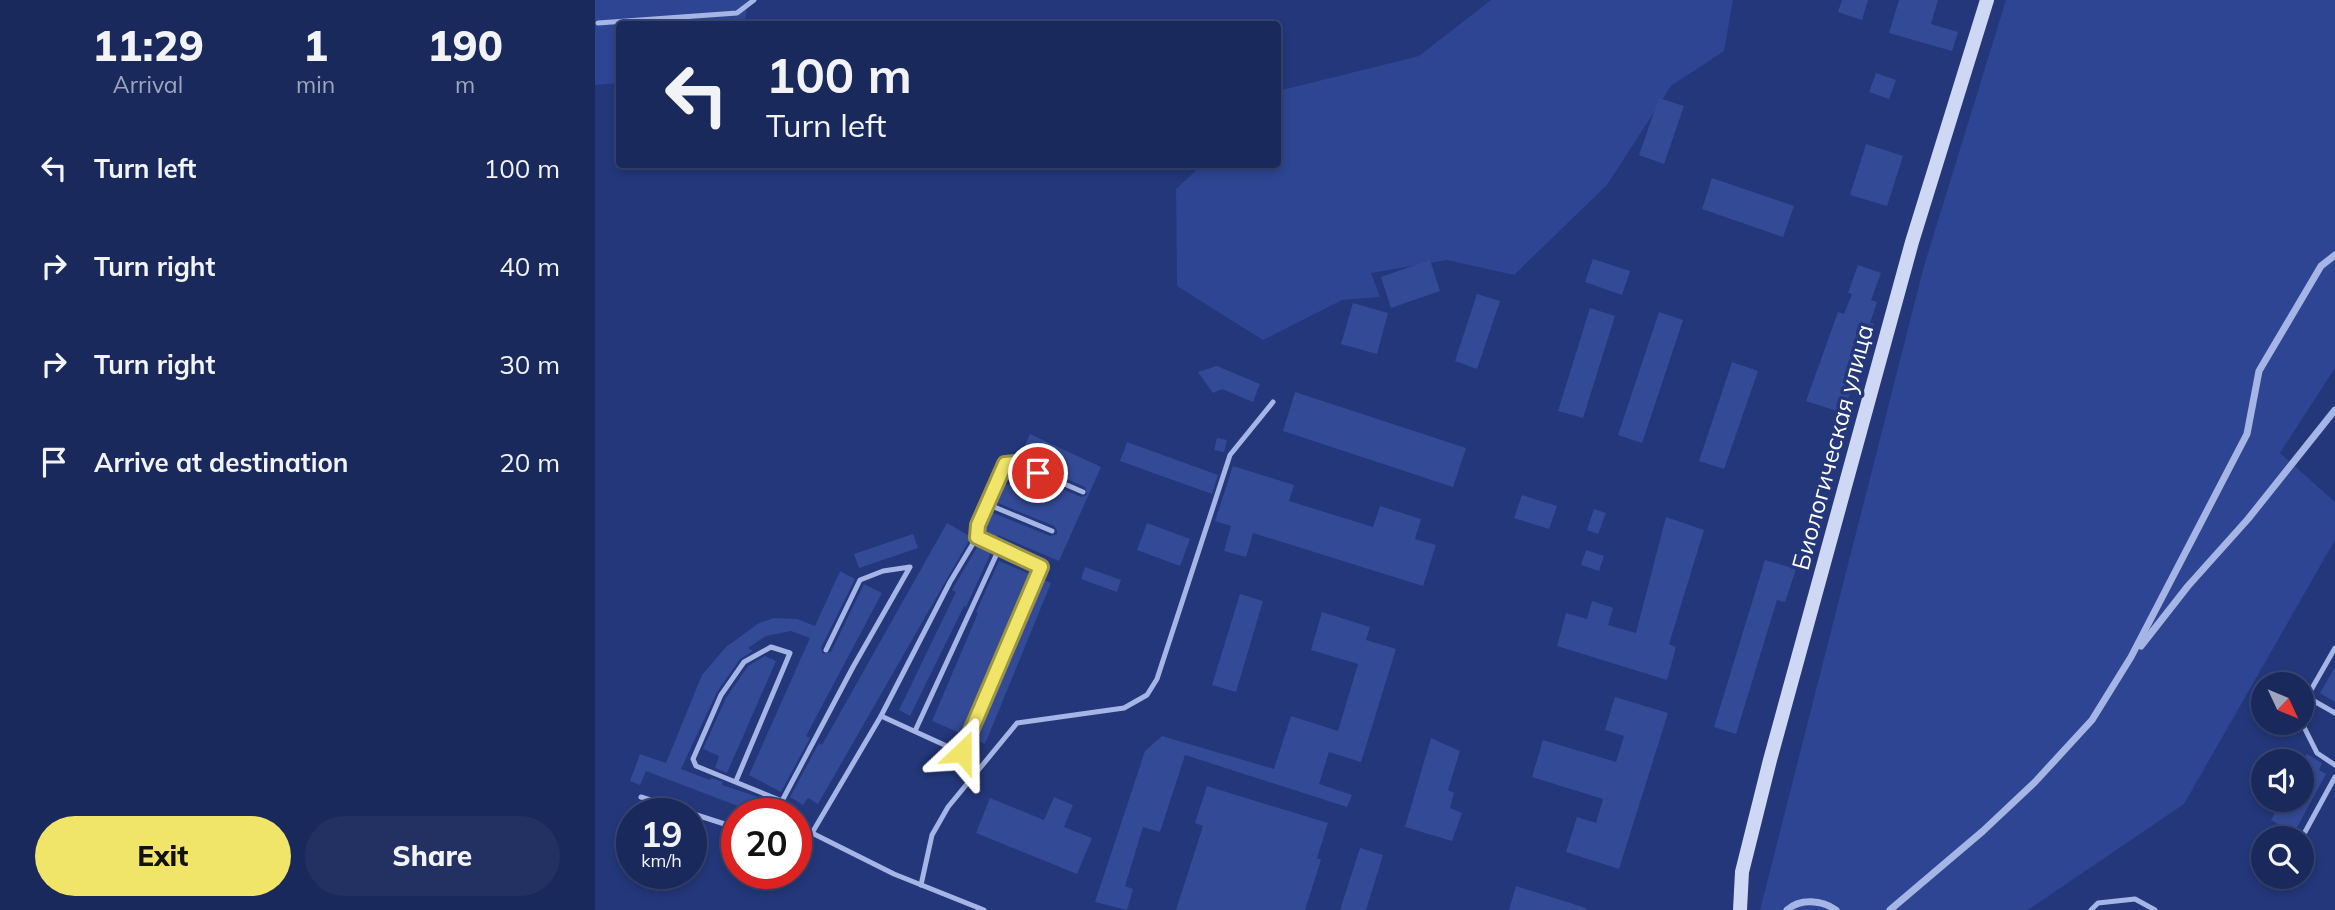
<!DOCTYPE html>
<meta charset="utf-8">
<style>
:root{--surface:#1a295c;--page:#233162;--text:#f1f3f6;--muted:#9fa6bb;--line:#384572;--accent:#f0e568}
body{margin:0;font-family:Mulish,sans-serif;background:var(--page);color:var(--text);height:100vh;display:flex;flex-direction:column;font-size:26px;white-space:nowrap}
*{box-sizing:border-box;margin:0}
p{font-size:23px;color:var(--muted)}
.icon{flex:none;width:38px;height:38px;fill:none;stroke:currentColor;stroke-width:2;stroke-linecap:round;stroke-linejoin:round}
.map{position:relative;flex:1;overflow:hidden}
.details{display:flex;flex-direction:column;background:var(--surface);width:595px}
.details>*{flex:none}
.banner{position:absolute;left:21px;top:21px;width:665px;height:147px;border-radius:7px;box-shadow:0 4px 10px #0003,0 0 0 2px var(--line);background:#1a295c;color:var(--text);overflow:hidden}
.needle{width:46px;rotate:134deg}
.tools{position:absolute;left:1656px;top:672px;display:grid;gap:14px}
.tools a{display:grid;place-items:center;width:63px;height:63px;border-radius:50%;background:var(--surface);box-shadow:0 4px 10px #0003,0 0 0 2px var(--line);font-size:35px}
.speed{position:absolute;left:21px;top:798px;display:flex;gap:14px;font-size:35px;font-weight:700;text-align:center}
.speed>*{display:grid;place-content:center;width:91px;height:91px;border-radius:50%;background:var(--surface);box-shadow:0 4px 10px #0003,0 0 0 2px var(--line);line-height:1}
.speed small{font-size:18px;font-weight:400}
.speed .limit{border:10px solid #d22;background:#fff;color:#111}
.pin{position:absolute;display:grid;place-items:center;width:60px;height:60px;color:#fff;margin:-30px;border:4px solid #fff;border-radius:50%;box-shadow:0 2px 7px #0007}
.me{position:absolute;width:77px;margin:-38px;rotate:23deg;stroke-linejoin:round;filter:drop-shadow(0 0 5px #0008)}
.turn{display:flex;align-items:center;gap:24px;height:147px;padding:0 35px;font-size:32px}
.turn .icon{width:91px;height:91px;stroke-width:2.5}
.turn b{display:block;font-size:49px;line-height:60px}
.eta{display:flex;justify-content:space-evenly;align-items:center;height:119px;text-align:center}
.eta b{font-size:42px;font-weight:800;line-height:49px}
.primary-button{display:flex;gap:14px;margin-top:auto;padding:14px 35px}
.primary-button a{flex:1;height:80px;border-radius:42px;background:var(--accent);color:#111;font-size:28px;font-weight:800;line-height:80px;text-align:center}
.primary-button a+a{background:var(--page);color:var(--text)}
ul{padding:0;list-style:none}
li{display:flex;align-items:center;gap:21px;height:98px;padding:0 35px}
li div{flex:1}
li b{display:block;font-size:26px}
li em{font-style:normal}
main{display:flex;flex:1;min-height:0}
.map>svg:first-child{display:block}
</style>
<main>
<section class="details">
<div class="eta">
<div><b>11:29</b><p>Arrival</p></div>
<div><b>1</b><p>min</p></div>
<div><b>190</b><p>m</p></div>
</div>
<ul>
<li><svg class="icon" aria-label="left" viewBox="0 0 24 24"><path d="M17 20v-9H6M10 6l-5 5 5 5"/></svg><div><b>Turn left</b></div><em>100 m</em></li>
<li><svg class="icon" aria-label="right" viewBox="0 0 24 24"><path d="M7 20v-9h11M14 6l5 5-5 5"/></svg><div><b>Turn right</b></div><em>40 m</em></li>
<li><svg class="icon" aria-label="right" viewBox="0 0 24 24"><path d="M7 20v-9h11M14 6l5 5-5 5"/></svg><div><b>Turn right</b></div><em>30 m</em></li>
<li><svg class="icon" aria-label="arrive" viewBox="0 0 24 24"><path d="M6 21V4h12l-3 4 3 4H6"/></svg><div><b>Arrive at destination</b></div><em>20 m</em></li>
</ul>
<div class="primary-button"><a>Exit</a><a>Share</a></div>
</section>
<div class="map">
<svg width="1740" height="910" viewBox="0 0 1740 910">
<rect width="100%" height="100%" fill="#23377a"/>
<g fill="#2d4592">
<polygon points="0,0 154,0 149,24 24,24 24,83 0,85"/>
<polygon points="896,0 1138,0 1129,51 1076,86 1012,185 919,275 852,260 776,273 785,297 747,300 668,340 582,286 581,189 607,165 682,164 683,95 687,90 824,56"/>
<polygon points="1411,0 1740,0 1740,368 1685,453 1740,502 1740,540 1589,804 1433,910 1165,910 1329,266"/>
</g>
<g fill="#334a97">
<polygon points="1247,0 1273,0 1267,20 1243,12"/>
<polygon points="1304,0 1343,0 1336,24 1363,32 1357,51 1294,33"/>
<polygon points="1281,73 1301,80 1294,99 1274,92"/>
<polygon points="1064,98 1089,106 1069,164 1044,155"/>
<polygon points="1271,144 1308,156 1292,206 1255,195"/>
<polygon points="1117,178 1199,206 1188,237 1107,209"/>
<polygon points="998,259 1035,271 1027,295 990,282"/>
<polygon points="835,260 845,291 796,308 786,277"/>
<polygon points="1263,265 1286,273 1276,300 1282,302 1275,323 1279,324 1248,413 1211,401 1243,312 1249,314 1257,294 1253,293"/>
<polygon points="882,294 905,301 882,369 860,361"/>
<polygon points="758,303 793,313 782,354 746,344"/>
<polygon points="995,308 1020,316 988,418 963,411"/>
<polygon points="1064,312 1088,320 1047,443 1023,435"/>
<polygon points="1137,362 1163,371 1129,469 1104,461"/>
<polygon points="622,366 665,384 658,402 627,389 618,393 603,372"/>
<polygon points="700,392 871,448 858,487 688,431"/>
<polygon points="435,434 506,467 464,561 403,535 401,540 388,534 396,512 455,536 462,534 462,530 459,526 403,503 410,485 416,484 423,470 486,497 492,495 490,487 428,460 430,456 426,454"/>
<polygon points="622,438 632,440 629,452 619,450"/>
<polygon points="532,442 623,475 617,494 525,461"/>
<polygon points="638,466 699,485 694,501 778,527 785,506 826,519 820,539 841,545 828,586 658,533 651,557 629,551 636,526 620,521"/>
<polygon points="927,495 962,506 954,529 919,518"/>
<polygon points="999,509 1011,513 1003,534 992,530"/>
<polygon points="1071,517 1109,530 1074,644 1081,647 1072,680 962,646 971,613 992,619 997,601 1018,608 1013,625 1041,633"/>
<polygon points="352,523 376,537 223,804 213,798 208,805 195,797 224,743 227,745"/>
<polygon points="552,523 595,539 585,566 542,550"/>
<polygon points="318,534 323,548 264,568 259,554"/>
<polygon points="384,544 396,550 394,557 371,607 369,606 315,716 304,710 361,592 357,590"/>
<polygon points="991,550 1009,556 1004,571 986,565"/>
<polygon points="1170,560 1201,569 1190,602 1182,600 1141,734 1119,727"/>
<polygon points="404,561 437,575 369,735 337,721 383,613 381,612"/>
<polygon points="490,567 526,580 522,592 486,579"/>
<polygon points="245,571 260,579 226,648 228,654 236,652 269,584 287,593 211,736 215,738 186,792 154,775 215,638 196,631 171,636 153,648 158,651 145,659 122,692 86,769 115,780 116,778 128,782 127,785 172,800 185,814 164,814 51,771 45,785 35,781 45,754 71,763 107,675 131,647 164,623 179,618 202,619 220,626"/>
<polygon points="446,579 456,583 390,744 379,739"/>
<polygon points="645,594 668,601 641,692 617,685"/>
<polygon points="727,612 775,627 771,640 801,649 766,762 734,752 724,784 757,795 752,807 590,755 565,832 548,827 530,886 538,889 532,910 500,902 550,751 567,736 679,769 696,716 743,731 763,664 716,650"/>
<polygon points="170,656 181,661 132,773 120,768 124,756 108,749 131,698 153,666"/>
<polygon points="1740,667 1740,702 1725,693"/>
<polygon points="1020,697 1073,713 1024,869 971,852 982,817 1001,823 1008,799 937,777 948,740 1021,762 1029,736 1010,730"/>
<polygon points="836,738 865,751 853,790 859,793 855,808 867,813 857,841 810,827"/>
<polygon points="1712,754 1727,763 1724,770 1731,774 1699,833 1676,820 1687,800 1706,800 1706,764"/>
<polygon points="612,786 733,823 722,858 726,860 710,910 581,910 608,826 600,823"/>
<polygon points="459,797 478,805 469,827 497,838 482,874 381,833 395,798 449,820"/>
<polygon points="765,848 788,855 771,910 745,910"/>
<polygon points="921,886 991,908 991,910 914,910"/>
</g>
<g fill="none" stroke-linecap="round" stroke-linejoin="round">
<g stroke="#a5b5e5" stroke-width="5">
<polyline points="3,23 142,13 159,0"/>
<polyline points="392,504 457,531"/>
<polyline points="1740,648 1712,697 1740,713"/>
<polyline points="1706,711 1712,697"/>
<polyline points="286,716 367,753 446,567 382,537"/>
<polyline points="1706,721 1722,753 1740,765"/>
<polyline points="320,731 404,549"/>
<polyline points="141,781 195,653 176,647 149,662 126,695 98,759 101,766 187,801 199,814"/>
<polyline points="46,797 142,828"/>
<polyline points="187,801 258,667 315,567 288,571 265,580 231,650"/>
<polyline points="201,816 217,833 299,874 389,910"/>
<polyline points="1710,832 1740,777"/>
<polyline points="201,838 217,833 286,716 355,582 382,537 383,525 410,464 421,463 488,492"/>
<polyline points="326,885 337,835 353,807 422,723 529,708 552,695 562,679 635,455 678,402"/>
<polyline points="1496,910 1503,903 1540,899 1560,910"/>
</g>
<g stroke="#a5b5e5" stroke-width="7">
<polyline points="1546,646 1593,586 1653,519 1740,410"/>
<path d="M 1192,910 C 1205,898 1227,900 1241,910"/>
<polyline points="1295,910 1388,831 1440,782 1497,720 1536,657 1652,434 1664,371 1726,266 1740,255"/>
</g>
<polyline stroke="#ced7f4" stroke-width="14" points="1145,910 1147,872 1175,760 1317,242 1392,0"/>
</g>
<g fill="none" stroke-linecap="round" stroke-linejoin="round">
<g stroke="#9c9544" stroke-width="18">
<polyline id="route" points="367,752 446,567 382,537 383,525 410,464 421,463 443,473"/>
</g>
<use href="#route" stroke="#f0e568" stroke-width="12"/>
</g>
<g text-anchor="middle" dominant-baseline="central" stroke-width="7" stroke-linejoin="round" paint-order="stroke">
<g font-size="24" fill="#fff" stroke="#23377a">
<text transform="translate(1237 447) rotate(-75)">Биологическая улица</text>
</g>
</g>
</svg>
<div class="tools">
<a><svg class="needle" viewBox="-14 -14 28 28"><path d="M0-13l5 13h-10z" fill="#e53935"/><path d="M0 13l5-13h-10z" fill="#9fa6bb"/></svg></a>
<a><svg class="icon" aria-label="sound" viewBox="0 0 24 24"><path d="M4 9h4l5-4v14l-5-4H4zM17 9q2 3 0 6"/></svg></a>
<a><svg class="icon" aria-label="search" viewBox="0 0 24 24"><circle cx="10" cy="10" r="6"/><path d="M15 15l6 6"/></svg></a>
</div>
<div class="speed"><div>19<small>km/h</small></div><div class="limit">20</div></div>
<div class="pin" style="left:443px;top:473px;background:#d93025"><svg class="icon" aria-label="arrive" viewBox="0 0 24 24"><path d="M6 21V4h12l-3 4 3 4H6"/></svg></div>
<svg class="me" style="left:367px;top:752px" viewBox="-20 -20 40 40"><path d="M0-17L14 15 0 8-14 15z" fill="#f0e568" stroke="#fff" stroke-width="4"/></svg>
<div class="banner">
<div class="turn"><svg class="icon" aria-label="left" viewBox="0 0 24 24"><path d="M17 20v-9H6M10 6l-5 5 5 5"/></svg><div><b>100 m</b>Turn left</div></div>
</div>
</div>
</main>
